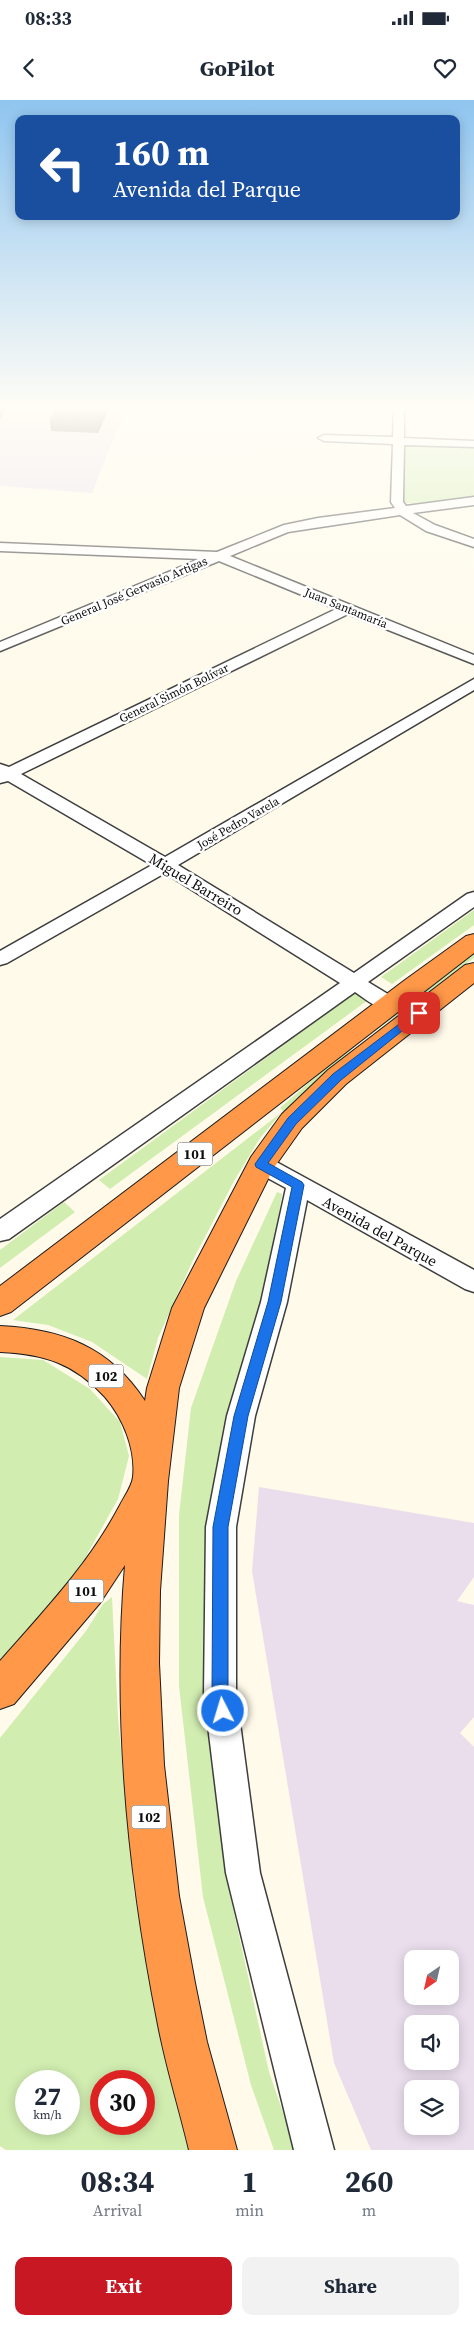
<!DOCTYPE html>
<meta charset="utf-8">
<style>
:root{--surface:#fff;--page:#f2f2f3;--text:#1f2937;--muted:#747a83;--accent:#c71824}
body{margin:0;font-family:"Source Serif 4",serif;background:var(--page);color:var(--text);height:100vh;display:flex;flex-direction:column;font-size:19px;white-space:nowrap}
*{box-sizing:border-box;margin:0}
p{font-size:16px;color:var(--muted)}
.icon{flex:none;width:28px;height:28px;fill:none;stroke:currentColor;stroke-width:2;stroke-linecap:round;stroke-linejoin:round}
.map{position:relative;height:2050px;overflow:hidden}
.side{display:flex;flex-direction:column;background:var(--surface);flex:1}
.side>*{flex:none}
.top-card{position:absolute;left:15px;top:15px;width:445px;height:105px;border-radius:10px;box-shadow:0 2px 12px #0003;background:#1a4fa0;color:#fff;overflow:hidden}
.needle{width:32px;rotate:214deg}
.buttons{position:absolute;left:404px;top:1850px;display:grid;gap:10px}
.buttons a{display:grid;place-items:center;width:55px;height:55px;border-radius:10px;background:var(--surface);box-shadow:0 2px 12px #0003;font-size:25px}
.speed{position:absolute;left:15px;top:1970px;display:flex;gap:10px;font-size:25px;font-weight:700;text-align:center}
.speed>*{display:grid;place-content:center;width:65px;height:65px;border-radius:50%;background:var(--surface);box-shadow:0 2px 12px #0003;line-height:1}
.speed small{font-size:12px;font-weight:400}
.speed .limit{border:8px solid #d22;background:#fff;color:#111}
.pin{position:absolute;display:grid;place-items:center;width:42px;height:42px;color:#fff;margin:-21px;border-radius:10px;box-shadow:0 2px 8px #0006}
.me{position:absolute;width:55px;margin:-28px;rotate:355deg;stroke-linejoin:round;filter:drop-shadow(0 0 4px #0008)}
.turn{display:flex;align-items:center;gap:18px;height:105px;padding:0 15px;font-size:22px}
.turn .icon{width:65px;height:65px;stroke-width:2.5}
.turn b{display:block;font-size:35px;line-height:42px}
.eta{display:flex;justify-content:space-evenly;align-items:center;height:85px;text-align:center}
.eta b{font-size:30px;font-weight:700;line-height:35px}
.action{display:flex;gap:10px;margin-top:auto;padding:10px 15px}
.action a{flex:1;height:58px;border-radius:10px;background:var(--accent);color:#fff;font-size:20px;font-weight:700;line-height:58px;text-align:center}
.action a+a{background:var(--page);color:var(--text)}
.status{display:flex;justify-content:space-between;align-items:center;height:35px;padding:0 25px;background:var(--surface);direction:ltr}
.status svg{height:14px;fill:currentColor}
header{display:flex;justify-content:space-between;align-items:center;height:65px;padding:0 15px;background:var(--surface);font-size:22px;font-weight:700}
.map>svg:first-child{display:block}
</style>
<div class="status"><b>08:33</b><svg viewBox="0 0 49 12"><path d="M0 12V9h3v3zM5 12V6h3v6zM10 12V3h3v9zM15 12V0h3v12zM26 1h20v11H26zM47 4h2v5h-2z"/></svg></div>
<header><svg class="icon" aria-label="back" viewBox="0 0 24 24"><path d="M15 5l-7 7 7 7"/></svg>GoPilot<svg class="icon" aria-label="heart" viewBox="0 0 24 24"><path d="M12 20l-8-8c-3-5 5-10 8-4 3-6 11-1 8 4z"/></svg></header>
<div class="map">
<svg width="474" height="2050" viewBox="0 0 474 2050">
<rect width="100%" height="100%" fill="#fffaea"/>
<g fill="#eadeec" fill-rule="evenodd">
<polygon points="0,305 127,305 92,393 0,386"/>
<path d="M 259,1387 L 474,1423 L 474,1477 L 457,1501 L 474,1505 L 474,1617 L 460,1633 L 474,1647 L 474,2050 L 371,2050 L 334,1963 L 252,1471 ZM 412,1859 L 450,1859 L 450,1896 L 412,1896 ZM 412,1924 L 450,1924 L 450,1961 L 412,1961 ZM 412,1989 L 450,1989 L 450,2026 L 412,2026 Z"/>
</g>
<g fill="#d1edb0" fill-rule="evenodd">
<polygon points="406,344 474,347 474,397 415,404 402,402 403,346"/>
<polygon points="474,810 474,825 392,884 381,877"/>
<polygon points="474,853 474,858 359,943 284,1012 280,1008 356,942"/>
<polygon points="355,893 368,900 110,1089 99,1080"/>
<polygon points="282,1012 260,1038 234,1081 193,1160 158,1238 147,1279 92,1242 48,1225 13,1220"/>
<polygon points="277,1092 282,1094 205,1582 229,1790 269,1972 296,2050 274,2050 251,1985 203,1797 179,1586 179,1415 191,1308 236,1181"/>
<polygon points="64,1102 75,1112 0,1168 0,1150"/>
<polygon points="0,1257 43,1260 90,1289 120,1322 129,1356 118,1399 84,1460 36,1524 0,1568"/>
<path d="M 112,1497 L 118,1618 L 134,1792 L 169,1964 L 195,2050 L 6,2050 L 0,2046 L 0,1638 L 86,1531 L 103,1504 ZM 26,1981 L 69,1981 L 69,2024 L 26,2024 ZM 101,1981 L 144,1981 L 144,2024 L 101,2024 Z"/>
</g>
<g fill="none" stroke-linecap="round" stroke-linejoin="round">
<g stroke="#3e3e3e" stroke-width="3">
<g id="street">
<path d="M 394,305 L 404,305 L 404,338 L 474,341 L 474,347 L 404,345 L 403,402 L 406,406 L 474,397 L 474,405 L 413,413 L 435,425 L 474,439 L 474,447 L 426,431 L 400,415 L 288,432 L 230,456 L 474,555 L 474,564 L 348,514 L 21,674 L 165,757 L 474,579 L 474,590 L 178,765 L 354,873 L 467,794 L 474,792 L 474,807 L 368,882 L 396,899 L 399,904 L 396,909 C 381,913 367,900 355,892 L 9,1139 L 0,1141 L 0,1119 L 340,883 L 165,773 L 7,863 L 0,865 L 0,851 L 152,765 L 8,681 L 0,683 L 0,664 L 9,667 L 336,509 L 219,461 L 0,551 L 0,542 L 200,459 L 0,451 L 0,443 L 217,452 L 284,425 L 318,418 L 395,408 L 391,402 L 393,344 L 324,341 L 318,338 L 324,335 L 393,337 Z"/>
<polygon points="261,1055 269,1058 474,1170 474,1192 465,1189 307,1100 287,1202 255,1316 236,1427 236,1593 260,1773 334,2050 294,2050 226,1773 204,1593 206,1427 227,1316 261,1202 286,1088 253,1070 249,1064 253,1058"/>
</g>
</g>
<g stroke="#1c1c1c" stroke-width="2">
<g id="highway">
<polygon points="474,834 474,853 11,1212 0,1216 0,1186 405,880 466,836"/>
<path d="M 474,863 L 474,883 L 346,984 L 302,1028 L 273,1069 L 204,1208 L 179,1288 L 168,1381 L 160,1491 L 159,1563 L 164,1665 L 179,1796 L 195,1883 L 207,1942 L 237,2050 L 189,2050 C 179,2008 166,1967 158,1925 C 128,1775 112,1618 125,1465 L 100,1503 L 14,1604 L 0,1609 L 0,1561 C 44,1511 89,1464 120,1405 C 124,1397 132,1386 133,1377 C 136,1349 123,1318 105,1297 C 74,1263 44,1254 0,1252 L 0,1226 C 62,1229 110,1247 145,1301 L 147,1288 L 172,1208 L 251,1057 L 282,1014 L 328,970 L 465,865 Z"/>
</g>
</g>
<use href="#street" fill="#fff" fill-rule="evenodd"/>
<use href="#highway" fill="#ff9848" fill-rule="evenodd"/>
</g>
<polygon fill="#49413d" points="111,305 98,333 51,331 50,320"/>
<g fill="#3c3532">
<polygon points="1,305 9,305 0,319 0,307"/>
<polygon points="105,305 111,305 98,333 97,322"/>
</g>
<polygon fill="#554c47" stroke="#3c3532" points="58,305 105,305 97,322 50,320"/>
<linearGradient id="sky" x2="0" y2="1"><stop stop-color="#8fc5f0"/><stop offset="0.52" stop-color="#fffdf6"/><stop offset="1" stop-color="#fffdf6" stop-opacity="0"/></linearGradient>
<rect width="474" height="592" fill="url(#sky)"/>
<polygon fill="#1a73e8" stroke="#114b97" points="419,909 424,913 422,915 341,980 296,1024 268,1063 302,1082 304,1085 281,1202 248,1316 228,1427 228,1593 231,1611 228,1617 223,1619 217,1617 212,1593 213,1427 234,1316 268,1202 292,1087 256,1067 255,1064 288,1018 333,974"/>
<g text-anchor="middle" dominant-baseline="central" stroke-width="5" stroke-linejoin="round" paint-order="stroke">
<g font-size="12" fill="#0b0b0b" stroke="#fff">
<text transform="translate(134 491) rotate(-23)">General José Gervasio Artigas</text>
<text transform="translate(346 508) rotate(22)">Juan Santamaría</text>
<text transform="translate(174 593) rotate(-26)">General Simón Bolívar</text>
<text transform="translate(238 723) rotate(-30)">José Pedro Varela</text>
</g>
<g fill="#fff" stroke="#545454" stroke-width="1">
<rect x="177.5" y="1042.5" width="35" height="23" rx="4"/>
<rect x="88.5" y="1264.5" width="35" height="23" rx="4"/>
<rect x="68.5" y="1479.5" width="35" height="23" rx="4"/>
<rect x="131.5" y="1705.5" width="35" height="23" rx="4"/>
</g>
<g font-size="14" font-weight="bold" fill="#0b0b0b">
<text x="195" y="1054">101</text>
<text x="106" y="1276">102</text>
<text x="86" y="1491">101</text>
<text x="149" y="1717">102</text>
</g>
<g font-size="15" fill="#0b0b0b" stroke="#fff">
<text transform="translate(196 784) rotate(31)">Miguel Barreiro</text>
<text transform="translate(380 1131) rotate(29)">Avenida del Parque</text>
</g>
</g>
</svg>
<div class="buttons">
<a><svg class="needle" viewBox="-14 -14 28 28"><path d="M0-13l5 13h-10z" fill="#e53935"/><path d="M0 13l5-13h-10z" fill="#747a83"/></svg></a>
<a><svg class="icon" aria-label="sound" viewBox="0 0 24 24"><path d="M4 9h4l5-4v14l-5-4H4zM17 9q2 3 0 6"/></svg></a>
<a><svg class="icon" aria-label="layers" viewBox="0 0 24 24"><path d="M12 4l9 5-9 5-9-5zM3 14l9 5 9-5"/></svg></a>
</div>
<div class="speed"><div>27<small>km/h</small></div><div class="limit">30</div></div>
<div class="pin" style="left:419px;top:913px;background:#d93025"><svg class="icon" aria-label="arrive" viewBox="0 0 24 24"><path d="M6 21V4h12l-3 4 3 4H6"/></svg></div>
<svg class="me" style="left:223px;top:1611px" viewBox="-20 -20 40 40"><circle r="17" fill="#1a73e8" stroke="#fff" stroke-width="3"/><path d="M0-11L8 9 0 5-8 9z" fill="#fff"/></svg>
<div class="top-card">
<div class="turn"><svg class="icon" aria-label="left" viewBox="0 0 24 24"><path d="M17 20v-9H6M10 6l-5 5 5 5"/></svg><div><b>160 m</b>Avenida del Parque</div></div>
</div>
</div>
<section class="side">
<div class="eta">
<div><b>08:34</b><p>Arrival</p></div>
<div><b>1</b><p>min</p></div>
<div><b>260</b><p>m</p></div>
</div>
<div class="action"><a>Exit</a><a>Share</a></div>
</section>
